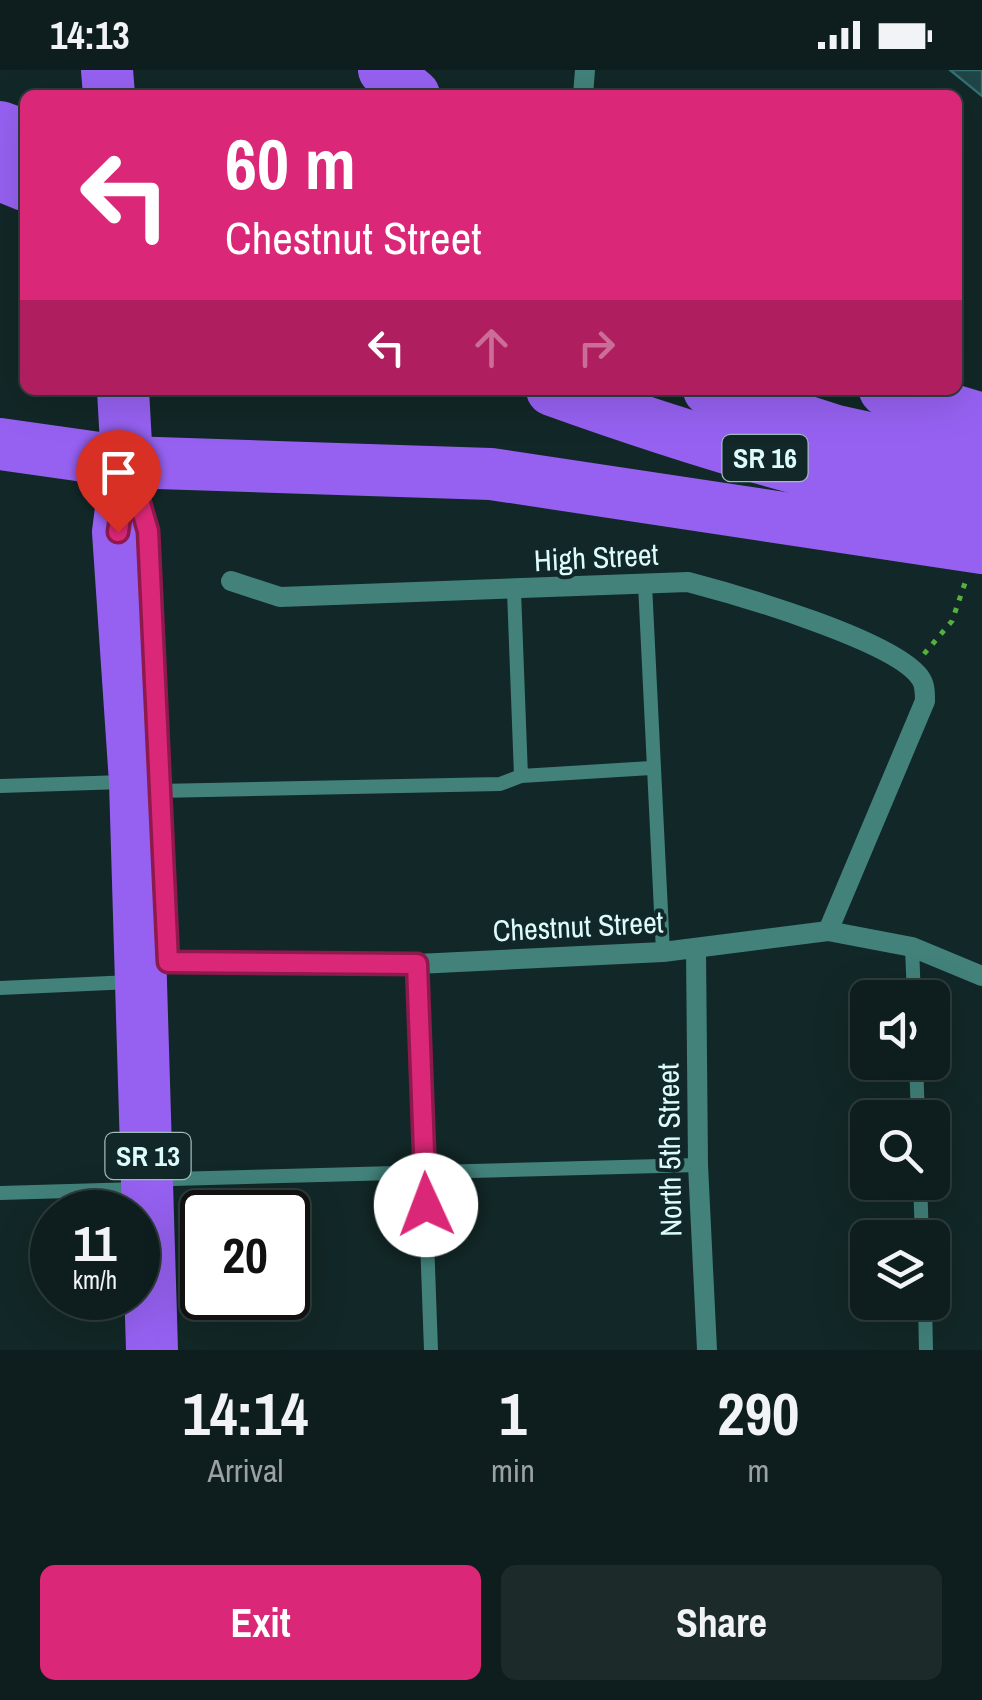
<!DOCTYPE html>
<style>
:root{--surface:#0e1d1d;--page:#1c2a2a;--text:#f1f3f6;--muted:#9ba2a4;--line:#2e3b3b;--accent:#db2777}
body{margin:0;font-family:"Archivo Narrow",sans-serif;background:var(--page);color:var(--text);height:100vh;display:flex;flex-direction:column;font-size:38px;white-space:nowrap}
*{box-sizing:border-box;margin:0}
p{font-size:32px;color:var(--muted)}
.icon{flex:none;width:55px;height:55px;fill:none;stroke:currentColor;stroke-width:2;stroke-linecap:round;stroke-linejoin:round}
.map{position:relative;height:1280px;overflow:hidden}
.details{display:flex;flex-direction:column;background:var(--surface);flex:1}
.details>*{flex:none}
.hud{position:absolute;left:20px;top:20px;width:942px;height:305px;border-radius:15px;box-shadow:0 10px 40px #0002,0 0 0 2px var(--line);background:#db2777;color:#fff;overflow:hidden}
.buttons{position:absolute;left:850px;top:910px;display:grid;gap:20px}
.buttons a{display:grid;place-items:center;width:100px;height:100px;border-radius:15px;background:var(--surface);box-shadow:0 10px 40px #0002,0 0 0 2px var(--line);font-size:50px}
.speed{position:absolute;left:30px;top:1120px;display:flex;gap:20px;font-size:50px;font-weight:700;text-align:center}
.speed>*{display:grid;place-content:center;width:130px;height:130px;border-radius:50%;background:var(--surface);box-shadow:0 10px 40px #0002,0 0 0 2px var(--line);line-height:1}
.speed small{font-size:25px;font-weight:400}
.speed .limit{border:5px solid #111;border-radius:15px;background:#fff;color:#111}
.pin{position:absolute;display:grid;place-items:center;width:85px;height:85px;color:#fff;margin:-102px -42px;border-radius:50% 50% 50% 0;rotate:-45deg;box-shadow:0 0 10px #0007}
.pin .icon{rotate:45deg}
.me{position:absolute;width:110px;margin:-55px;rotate:358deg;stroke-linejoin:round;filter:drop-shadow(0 0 8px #0008)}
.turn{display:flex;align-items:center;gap:35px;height:210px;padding:0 40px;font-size:45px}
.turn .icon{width:130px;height:130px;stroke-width:2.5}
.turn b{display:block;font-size:70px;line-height:85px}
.lanes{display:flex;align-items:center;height:95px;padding:0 40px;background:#0003;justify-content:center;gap:50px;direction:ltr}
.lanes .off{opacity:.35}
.eta{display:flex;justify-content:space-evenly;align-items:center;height:170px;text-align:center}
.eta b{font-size:60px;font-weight:800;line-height:70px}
.cta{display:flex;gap:20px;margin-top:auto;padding:20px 40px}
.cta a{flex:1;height:115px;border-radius:15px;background:var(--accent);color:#fff;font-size:40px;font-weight:800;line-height:115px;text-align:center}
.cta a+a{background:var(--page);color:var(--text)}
.status{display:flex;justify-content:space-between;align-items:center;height:70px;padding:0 50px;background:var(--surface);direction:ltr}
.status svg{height:28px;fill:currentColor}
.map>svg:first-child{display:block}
</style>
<div class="status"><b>14:13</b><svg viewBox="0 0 49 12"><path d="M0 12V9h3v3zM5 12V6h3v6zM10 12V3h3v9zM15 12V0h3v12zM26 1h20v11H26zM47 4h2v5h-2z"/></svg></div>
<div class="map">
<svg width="982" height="1280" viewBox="0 0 982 1280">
<rect width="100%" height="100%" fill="#122727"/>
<polygon fill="#204547" stroke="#346e71" stroke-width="2.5" points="950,0 982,0 982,26"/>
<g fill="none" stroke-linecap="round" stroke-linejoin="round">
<polyline stroke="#54b13b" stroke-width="5" stroke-dasharray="5 8" stroke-linecap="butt" points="924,584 952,551 965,513"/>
<g stroke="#42827b" stroke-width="14">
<polyline points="645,514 663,882"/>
<polyline points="514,521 521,706 651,698"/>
<polyline points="0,716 124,712"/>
<polyline points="157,721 500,714 521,706"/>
<polyline points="912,877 914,928"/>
<polyline points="417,894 431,1280"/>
<polyline points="0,918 131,912"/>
<polyline points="916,992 918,1048"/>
<polyline points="172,1109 698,1095"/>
<polyline points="920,1112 922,1168"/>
<polyline points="0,1123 138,1119"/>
<polyline points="925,1232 926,1280"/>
</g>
<g stroke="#42827b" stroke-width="20">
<polyline points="583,25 585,0"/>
<path d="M 231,511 L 280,527 L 688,512 C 734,524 898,571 921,609 C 925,615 925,623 925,631 L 828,861"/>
<polyline points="696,879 698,1095 707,1280"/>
<polyline points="168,892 417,894 663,882 828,861 912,877 982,906"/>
</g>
<g stroke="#9661f1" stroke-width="52">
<polyline points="107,0 109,25"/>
<polyline points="384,0 414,25"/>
<polyline points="0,57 25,66"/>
<polyline points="0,105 25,115"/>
<polyline points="123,320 127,392 118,462 135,712 152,1280"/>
<path d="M 552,320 C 691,370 836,414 982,442"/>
<polyline points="709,320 836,361 982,393"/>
<polyline points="885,320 982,349"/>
<polyline points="0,374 127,392 491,404 982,478"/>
</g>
</g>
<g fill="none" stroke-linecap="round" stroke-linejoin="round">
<g stroke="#8e194d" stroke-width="25">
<polyline id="route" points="118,462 128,392 148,461 168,892 417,894 426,1135"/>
</g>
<use href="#route" stroke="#db2777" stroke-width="18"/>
</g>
<g text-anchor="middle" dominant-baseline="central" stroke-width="8" stroke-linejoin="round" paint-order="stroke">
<g fill="#122727" stroke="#9fbcbb" stroke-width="2.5">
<rect x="722.5" y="365" width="85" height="46" rx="8"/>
<rect x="105.5" y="1063" width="85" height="46" rx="8"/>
</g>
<g font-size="28" font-weight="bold" fill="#dcfcfb">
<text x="765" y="388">SR 16</text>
<text x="148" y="1086">SR 13</text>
</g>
<g font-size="30" fill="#dcfcfb" stroke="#122727">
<text transform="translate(596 487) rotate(-3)">High Street</text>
<text transform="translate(578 856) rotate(-3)">Chestnut Street</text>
<text transform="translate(669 1080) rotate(-91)">North 5th Street</text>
</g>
</g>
</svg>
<div class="buttons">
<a><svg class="icon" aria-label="sound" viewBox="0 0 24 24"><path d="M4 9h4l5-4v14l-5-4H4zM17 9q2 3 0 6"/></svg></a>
<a><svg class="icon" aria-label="search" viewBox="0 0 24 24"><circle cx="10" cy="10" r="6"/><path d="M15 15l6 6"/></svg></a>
<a><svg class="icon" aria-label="layers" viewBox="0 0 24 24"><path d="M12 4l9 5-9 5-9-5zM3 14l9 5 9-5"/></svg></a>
</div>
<div class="speed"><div>11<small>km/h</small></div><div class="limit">20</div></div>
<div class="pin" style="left:118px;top:462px;background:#d93025"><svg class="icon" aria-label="arrive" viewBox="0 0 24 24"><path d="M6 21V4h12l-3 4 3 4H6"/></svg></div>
<svg class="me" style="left:426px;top:1135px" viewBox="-20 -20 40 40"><circle r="19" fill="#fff"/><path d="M0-13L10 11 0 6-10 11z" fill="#db2777"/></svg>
<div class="hud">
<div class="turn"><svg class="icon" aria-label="left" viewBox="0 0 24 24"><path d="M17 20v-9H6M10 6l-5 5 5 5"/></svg><div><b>60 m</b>Chestnut Street</div></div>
<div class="lanes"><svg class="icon" aria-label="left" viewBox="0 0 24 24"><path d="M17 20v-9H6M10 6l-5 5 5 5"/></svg><svg class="icon off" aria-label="ahead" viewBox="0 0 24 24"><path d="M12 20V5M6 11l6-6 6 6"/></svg><svg class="icon off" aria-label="right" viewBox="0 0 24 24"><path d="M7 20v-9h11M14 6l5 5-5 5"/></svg></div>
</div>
</div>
<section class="details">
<div class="eta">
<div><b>14:14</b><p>Arrival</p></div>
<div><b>1</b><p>min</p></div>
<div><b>290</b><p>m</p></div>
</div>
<div class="cta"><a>Exit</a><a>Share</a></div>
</section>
